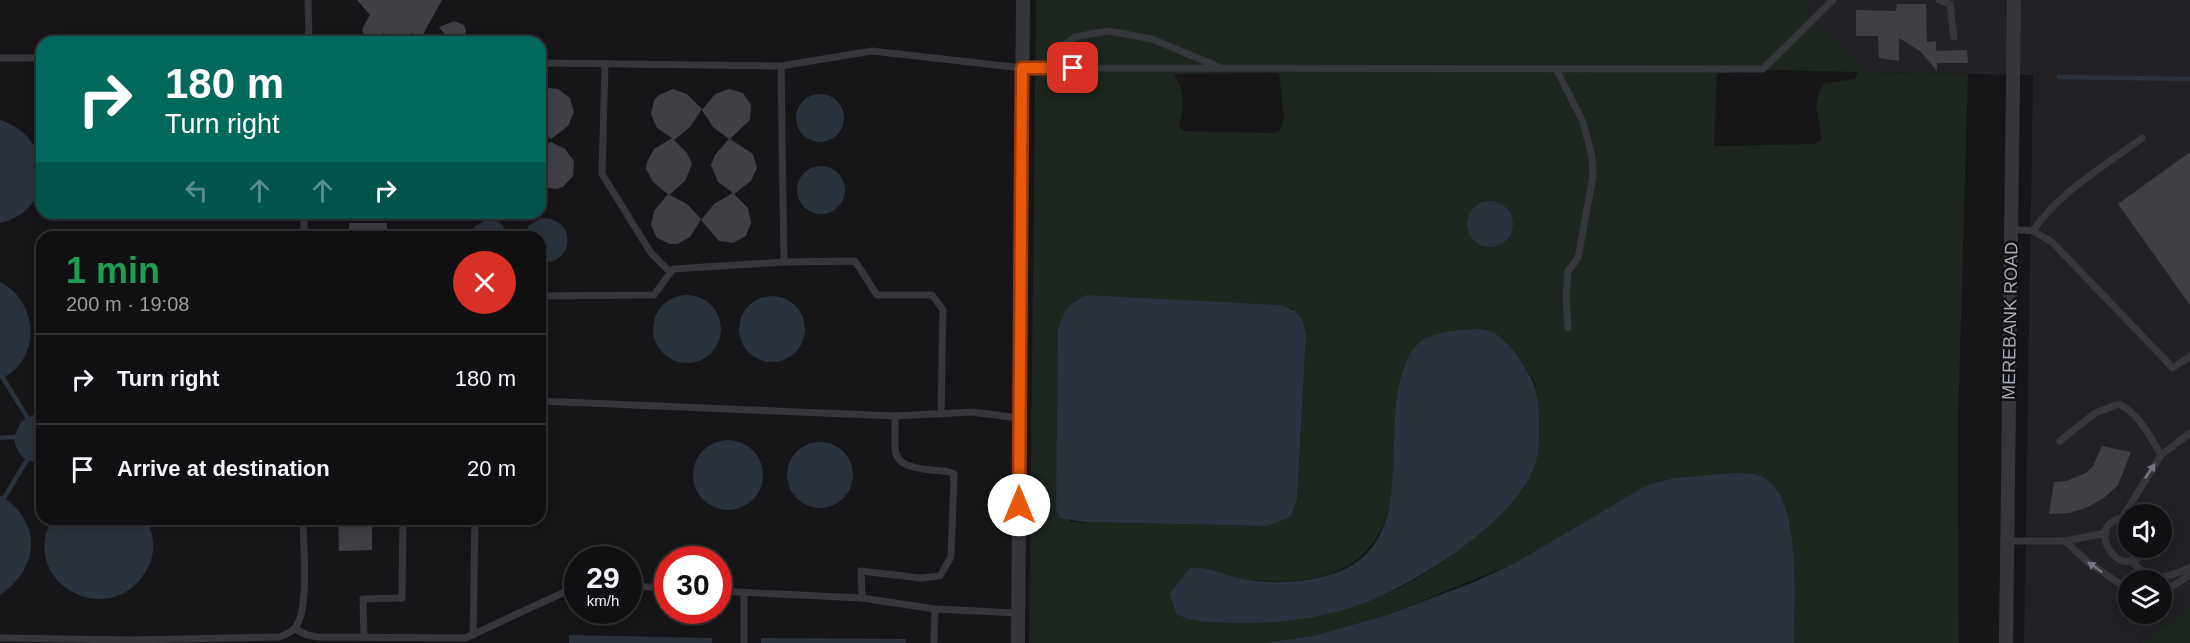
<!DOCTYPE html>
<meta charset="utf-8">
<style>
:root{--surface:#101012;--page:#19191b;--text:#f1f3f6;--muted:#9c9d9f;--line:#303032}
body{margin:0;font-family:Helvetica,sans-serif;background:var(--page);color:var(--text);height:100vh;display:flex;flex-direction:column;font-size:22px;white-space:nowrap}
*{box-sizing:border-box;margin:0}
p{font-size:20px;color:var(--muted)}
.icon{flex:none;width:33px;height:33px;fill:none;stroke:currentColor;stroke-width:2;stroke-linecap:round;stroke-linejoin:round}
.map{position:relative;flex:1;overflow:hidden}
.panel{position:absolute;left:36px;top:231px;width:510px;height:294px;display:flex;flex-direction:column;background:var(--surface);border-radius:18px;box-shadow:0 3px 15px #0003,0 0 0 2px var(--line)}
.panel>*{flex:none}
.top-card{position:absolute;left:36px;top:36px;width:510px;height:183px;border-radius:18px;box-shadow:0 3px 15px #0003,0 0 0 2px var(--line);background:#00695c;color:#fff;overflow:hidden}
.tools{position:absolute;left:2118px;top:504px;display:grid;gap:12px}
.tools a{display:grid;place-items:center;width:54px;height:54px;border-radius:50%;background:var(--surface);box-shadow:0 3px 15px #0003,0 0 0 2px var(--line);font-size:30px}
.speed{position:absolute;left:564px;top:546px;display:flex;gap:12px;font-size:30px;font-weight:700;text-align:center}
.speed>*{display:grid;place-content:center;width:78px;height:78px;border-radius:50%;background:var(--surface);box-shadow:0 3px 15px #0003,0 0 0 2px var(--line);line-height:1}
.speed small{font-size:15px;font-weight:400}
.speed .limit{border:9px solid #d22;background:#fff;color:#111}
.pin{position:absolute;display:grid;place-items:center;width:51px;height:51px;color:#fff;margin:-26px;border-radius:12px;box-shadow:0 3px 9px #0006}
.me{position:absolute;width:66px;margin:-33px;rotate:0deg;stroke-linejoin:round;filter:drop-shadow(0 0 4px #0008)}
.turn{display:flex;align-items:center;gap:21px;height:126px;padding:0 30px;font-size:27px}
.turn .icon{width:78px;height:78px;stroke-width:2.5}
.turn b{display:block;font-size:42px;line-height:51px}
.lanes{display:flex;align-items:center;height:57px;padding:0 30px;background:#0003;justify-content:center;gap:30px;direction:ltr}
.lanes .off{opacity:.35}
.round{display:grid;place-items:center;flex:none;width:63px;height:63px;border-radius:32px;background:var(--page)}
.summary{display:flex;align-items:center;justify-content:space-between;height:102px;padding:0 30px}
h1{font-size:36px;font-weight:600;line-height:45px;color:#1e9e55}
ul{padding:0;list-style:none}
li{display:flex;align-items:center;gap:18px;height:90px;padding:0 30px;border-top:2px solid var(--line)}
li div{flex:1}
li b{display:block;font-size:22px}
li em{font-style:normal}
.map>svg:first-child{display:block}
</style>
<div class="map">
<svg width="2190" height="643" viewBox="0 0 2190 643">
<rect width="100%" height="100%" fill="#161518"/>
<path fill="#222125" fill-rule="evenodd" d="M 1809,0 L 2190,0 L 2190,607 L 2139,643 L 2024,643 L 2033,75 L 1867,72 L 1808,14 ZM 2128,514 L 2162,514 L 2162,548 L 2128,548 ZM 2128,580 L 2162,580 L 2162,614 L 2128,614 Z"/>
<g fill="#1d261f" fill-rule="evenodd">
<path d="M 1036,0 L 1809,0 L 1808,14 L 1867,72 L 1968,74 L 1958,424 L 1959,643 L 1794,643 L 1790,523 L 1732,473 L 1674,478 L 1647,485 L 1515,563 L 1387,615 L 1313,636 L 1262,643 L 1029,643 ZM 1772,70 L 1858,72 L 1855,79 L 1824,83 C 1809,106 1821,116 1821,140 L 1814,144 L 1714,146 L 1717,73 ZM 1279,73 L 1284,117 L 1281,129 L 1275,133 L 1182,131 L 1179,125 C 1185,103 1185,94 1174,74 ZM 1086,295 L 1292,308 L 1305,326 L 1306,336 L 1297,500 L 1290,517 L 1268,526 L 1070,522 L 1073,301 ZM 1459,330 L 1487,330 L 1518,355 L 1535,383 L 1539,437 C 1517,466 1495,495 1474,525 C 1466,535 1458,550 1449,557 C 1372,616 1277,630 1184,618 L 1170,593 L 1190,568 C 1210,566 1225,576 1244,579 C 1311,587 1375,576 1390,502 Z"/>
<polygon points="2190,607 2190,643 2139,643"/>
</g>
<g fill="#2a333d">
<circle cx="820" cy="118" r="24"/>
<path d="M 0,120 C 54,136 57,210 0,223 Z"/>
<circle cx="821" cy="190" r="24"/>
<circle cx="1490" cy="224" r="23"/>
<path d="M 117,213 L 169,213 C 149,221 136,220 117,213 Z"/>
<path d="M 541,218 C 578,217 575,266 540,262 L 540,237 L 523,237 L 529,225 Z"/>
<polygon points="486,220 500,222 511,237 469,237 474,227"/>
<path d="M 0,282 C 39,301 42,361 0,379 Z"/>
<circle cx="687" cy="329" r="34"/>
<path d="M 1086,295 L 1278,305 C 1296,308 1304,317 1306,336 L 1297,500 L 1290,517 L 1268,526 L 1085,522 L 1060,518 L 1056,509 L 1058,329 C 1064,311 1069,303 1086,295 Z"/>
<circle cx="772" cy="329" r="33"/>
<path d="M 1459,330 C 1467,330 1478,328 1486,330 C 1504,334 1519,356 1527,371 C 1536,385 1539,401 1539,418 C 1539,433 1540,450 1535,464 C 1518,520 1412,587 1359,605 C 1318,619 1276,624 1233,623 C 1214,622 1193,623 1176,614 L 1170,593 L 1190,568 C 1208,566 1222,574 1239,578 C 1270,585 1313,583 1343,570 C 1416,537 1382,435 1402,374 C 1406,362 1410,351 1420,342 C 1430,334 1447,332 1459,330 Z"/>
<path d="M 35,414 L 42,414 L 42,463 C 25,463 16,454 14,437 L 21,422 Z"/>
<circle cx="728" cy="475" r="35"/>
<circle cx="820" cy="475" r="33"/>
<path d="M 1732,473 C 1743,473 1754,472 1764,478 C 1803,500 1793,602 1794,643 L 1262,643 L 1313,636 L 1387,615 L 1474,582 L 1515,563 L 1647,485 L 1674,478 Z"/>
<path d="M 0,495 C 43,522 40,567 0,595 Z"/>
<path d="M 52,519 L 146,519 C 153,531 156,550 150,563 C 118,636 16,586 52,519 Z"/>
<polygon points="569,635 712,638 712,643 569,643"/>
<polygon points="761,638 906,639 906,643 761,643"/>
</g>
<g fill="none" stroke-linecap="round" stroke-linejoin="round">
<g stroke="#2a333d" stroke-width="4.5">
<polyline points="2059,77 2190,79"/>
<polyline points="3,378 27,417"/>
<polyline points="0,438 14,437"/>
<polyline points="4,498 27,460"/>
</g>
</g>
<g fill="#403f45">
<polygon points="357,0 442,0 421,38 413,33 400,41 383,33 375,40 365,38 362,29 370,15"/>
<polygon points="1897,4 1926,4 1927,42 1936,41 1936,51 1967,50 1968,63 1937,63 1937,71 1920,51 1899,38 1899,61 1879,58 1878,36 1856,36 1856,10 1896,11"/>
<polygon points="454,21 464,25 466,31 464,38 459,42 449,40 439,27"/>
<polygon points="550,88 558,89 570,98 574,112 568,126 551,139 540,130 540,91"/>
<polygon points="673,89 687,94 702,109 690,127 674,140 687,153 692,164 685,181 669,195 653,182 646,169 647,162 654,149 672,138 657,128 651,114 654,100 659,95"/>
<polygon points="729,89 743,93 751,105 750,120 730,139 753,154 757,168 751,181 734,194 748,208 751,223 746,236 733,243 719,241 701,220 714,204 733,193 718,182 711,165 715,155 729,139 713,127 702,110 715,94"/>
<polygon points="551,142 565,149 574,161 573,176 563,187 556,189 540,187 540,148"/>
<polygon points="2190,152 2190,305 2118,204"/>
<polygon points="668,194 687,204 701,219 690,237 677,244 670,244 657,238 651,225 654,211"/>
<rect x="349" y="223" width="38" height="14"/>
<polygon points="2102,446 2131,452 2118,485 2104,498 2086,508 2069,513 2049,514 2054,482 2066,481 2086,473 2093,466"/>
<polygon points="338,519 372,519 372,550 339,551"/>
</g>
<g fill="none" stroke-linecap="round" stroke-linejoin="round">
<g stroke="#36373d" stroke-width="7">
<polyline points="308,0 309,42"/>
<polyline points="1939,0 1950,4 1954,37"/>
<polyline points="0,58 42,58"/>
<polyline points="540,63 781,66 872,51 1022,68 1763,69 1833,0"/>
<polyline points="605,64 602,174 651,253 670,272"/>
<polyline points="781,66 784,262"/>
<polyline points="1051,68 1056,51 1075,37 1108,31 1152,39 1219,67"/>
<polyline points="1556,69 1583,122 1592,157 1593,176 1578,258 1568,271 1566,296 1568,328"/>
<polyline points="2010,229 2033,231 2052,242 2173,368 2190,356"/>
<path d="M 2033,231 C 2059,192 2105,166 2142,138"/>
<polyline points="304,237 304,213"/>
<polyline points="540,296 654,295 673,269 784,262 855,261 877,295 932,295 943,310 941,414"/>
<polyline points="540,401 895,416 972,412 1019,418"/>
<path d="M 2060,441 L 2095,413 L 2119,404 C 2140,414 2150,437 2161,455"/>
<polyline points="2122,518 2161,455 2190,433"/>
<path d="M 2128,518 C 2077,519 2123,591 2146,548"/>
<polyline points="2008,541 2065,541 2106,533"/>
<polyline points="2065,541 2089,563 2128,589"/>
<path d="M 2131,560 C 2148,583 2167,579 2190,567"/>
<polyline points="628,586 668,588"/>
<path d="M 718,591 L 862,598 L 861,571 L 920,578 L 940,576 L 951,557 L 954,474 C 947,470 939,471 931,470 C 887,465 896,455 895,416"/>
<polyline points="2162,593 2185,578 2190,569"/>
<polyline points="862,598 935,609 934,643"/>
<polyline points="935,609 1018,613"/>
<polyline points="295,629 307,635 318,637 465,638 578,586"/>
<polyline points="473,635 475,519"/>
<polyline points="364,637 363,599 402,598 403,519"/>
<path d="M 0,638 L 132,640 L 279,637 C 285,635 291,633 295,628 C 310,609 303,544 303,519"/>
<polyline points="744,643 744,592"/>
</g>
<g stroke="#36373d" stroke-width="14">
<polyline points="1018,643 1023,0"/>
<polyline points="2006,643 2014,0"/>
</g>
</g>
<defs><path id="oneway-solid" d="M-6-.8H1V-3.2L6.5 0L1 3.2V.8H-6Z" transform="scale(1.5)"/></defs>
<g fill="#747681">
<use href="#oneway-solid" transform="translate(2150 471) rotate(-56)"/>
<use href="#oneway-solid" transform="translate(2095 567) rotate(-145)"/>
</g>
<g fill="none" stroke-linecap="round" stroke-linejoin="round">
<g stroke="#983908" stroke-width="15">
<polyline id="route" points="1019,505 1022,68 1073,68"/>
</g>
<use href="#route" stroke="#ea580c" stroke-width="10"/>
</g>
<g text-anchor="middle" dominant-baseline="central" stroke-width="5" stroke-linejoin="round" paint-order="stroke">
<g font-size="18" fill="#a6aab9" stroke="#111013">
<text transform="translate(2010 321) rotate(-89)">MEREBANK ROAD</text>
</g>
</g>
</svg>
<div class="tools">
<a><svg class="icon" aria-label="sound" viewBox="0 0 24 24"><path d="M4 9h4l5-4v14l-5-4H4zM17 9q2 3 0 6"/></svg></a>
<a><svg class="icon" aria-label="layers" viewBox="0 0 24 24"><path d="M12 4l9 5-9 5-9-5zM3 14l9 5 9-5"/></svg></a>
</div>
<div class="speed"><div>29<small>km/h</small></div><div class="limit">30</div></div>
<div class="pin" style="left:1073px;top:68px;background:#d93025"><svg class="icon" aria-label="arrive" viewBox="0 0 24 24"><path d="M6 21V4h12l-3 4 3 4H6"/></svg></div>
<svg class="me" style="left:1019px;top:505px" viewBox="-20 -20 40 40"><circle r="19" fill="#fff"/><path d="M0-13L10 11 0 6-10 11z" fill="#ea580c"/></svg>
<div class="top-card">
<div class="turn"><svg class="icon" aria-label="right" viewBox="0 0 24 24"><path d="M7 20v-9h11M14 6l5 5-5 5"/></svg><div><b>180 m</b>Turn right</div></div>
<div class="lanes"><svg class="icon off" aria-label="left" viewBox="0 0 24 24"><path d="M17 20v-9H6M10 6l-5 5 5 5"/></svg><svg class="icon off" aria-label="ahead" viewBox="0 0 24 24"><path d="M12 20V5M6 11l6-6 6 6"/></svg><svg class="icon off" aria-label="ahead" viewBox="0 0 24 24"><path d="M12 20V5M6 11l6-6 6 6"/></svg><svg class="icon" aria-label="right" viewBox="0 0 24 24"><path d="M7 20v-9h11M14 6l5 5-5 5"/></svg></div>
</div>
<section class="panel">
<div class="summary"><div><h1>1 min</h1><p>200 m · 19:08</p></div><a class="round" style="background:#d93025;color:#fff"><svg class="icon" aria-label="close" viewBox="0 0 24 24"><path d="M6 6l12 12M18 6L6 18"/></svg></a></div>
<ul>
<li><svg class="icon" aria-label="right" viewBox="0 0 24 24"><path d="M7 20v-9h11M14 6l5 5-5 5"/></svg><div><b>Turn right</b></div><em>180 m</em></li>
<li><svg class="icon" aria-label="arrive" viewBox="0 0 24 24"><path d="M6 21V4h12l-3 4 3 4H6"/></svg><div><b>Arrive at destination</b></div><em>20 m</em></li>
</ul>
</section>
</div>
